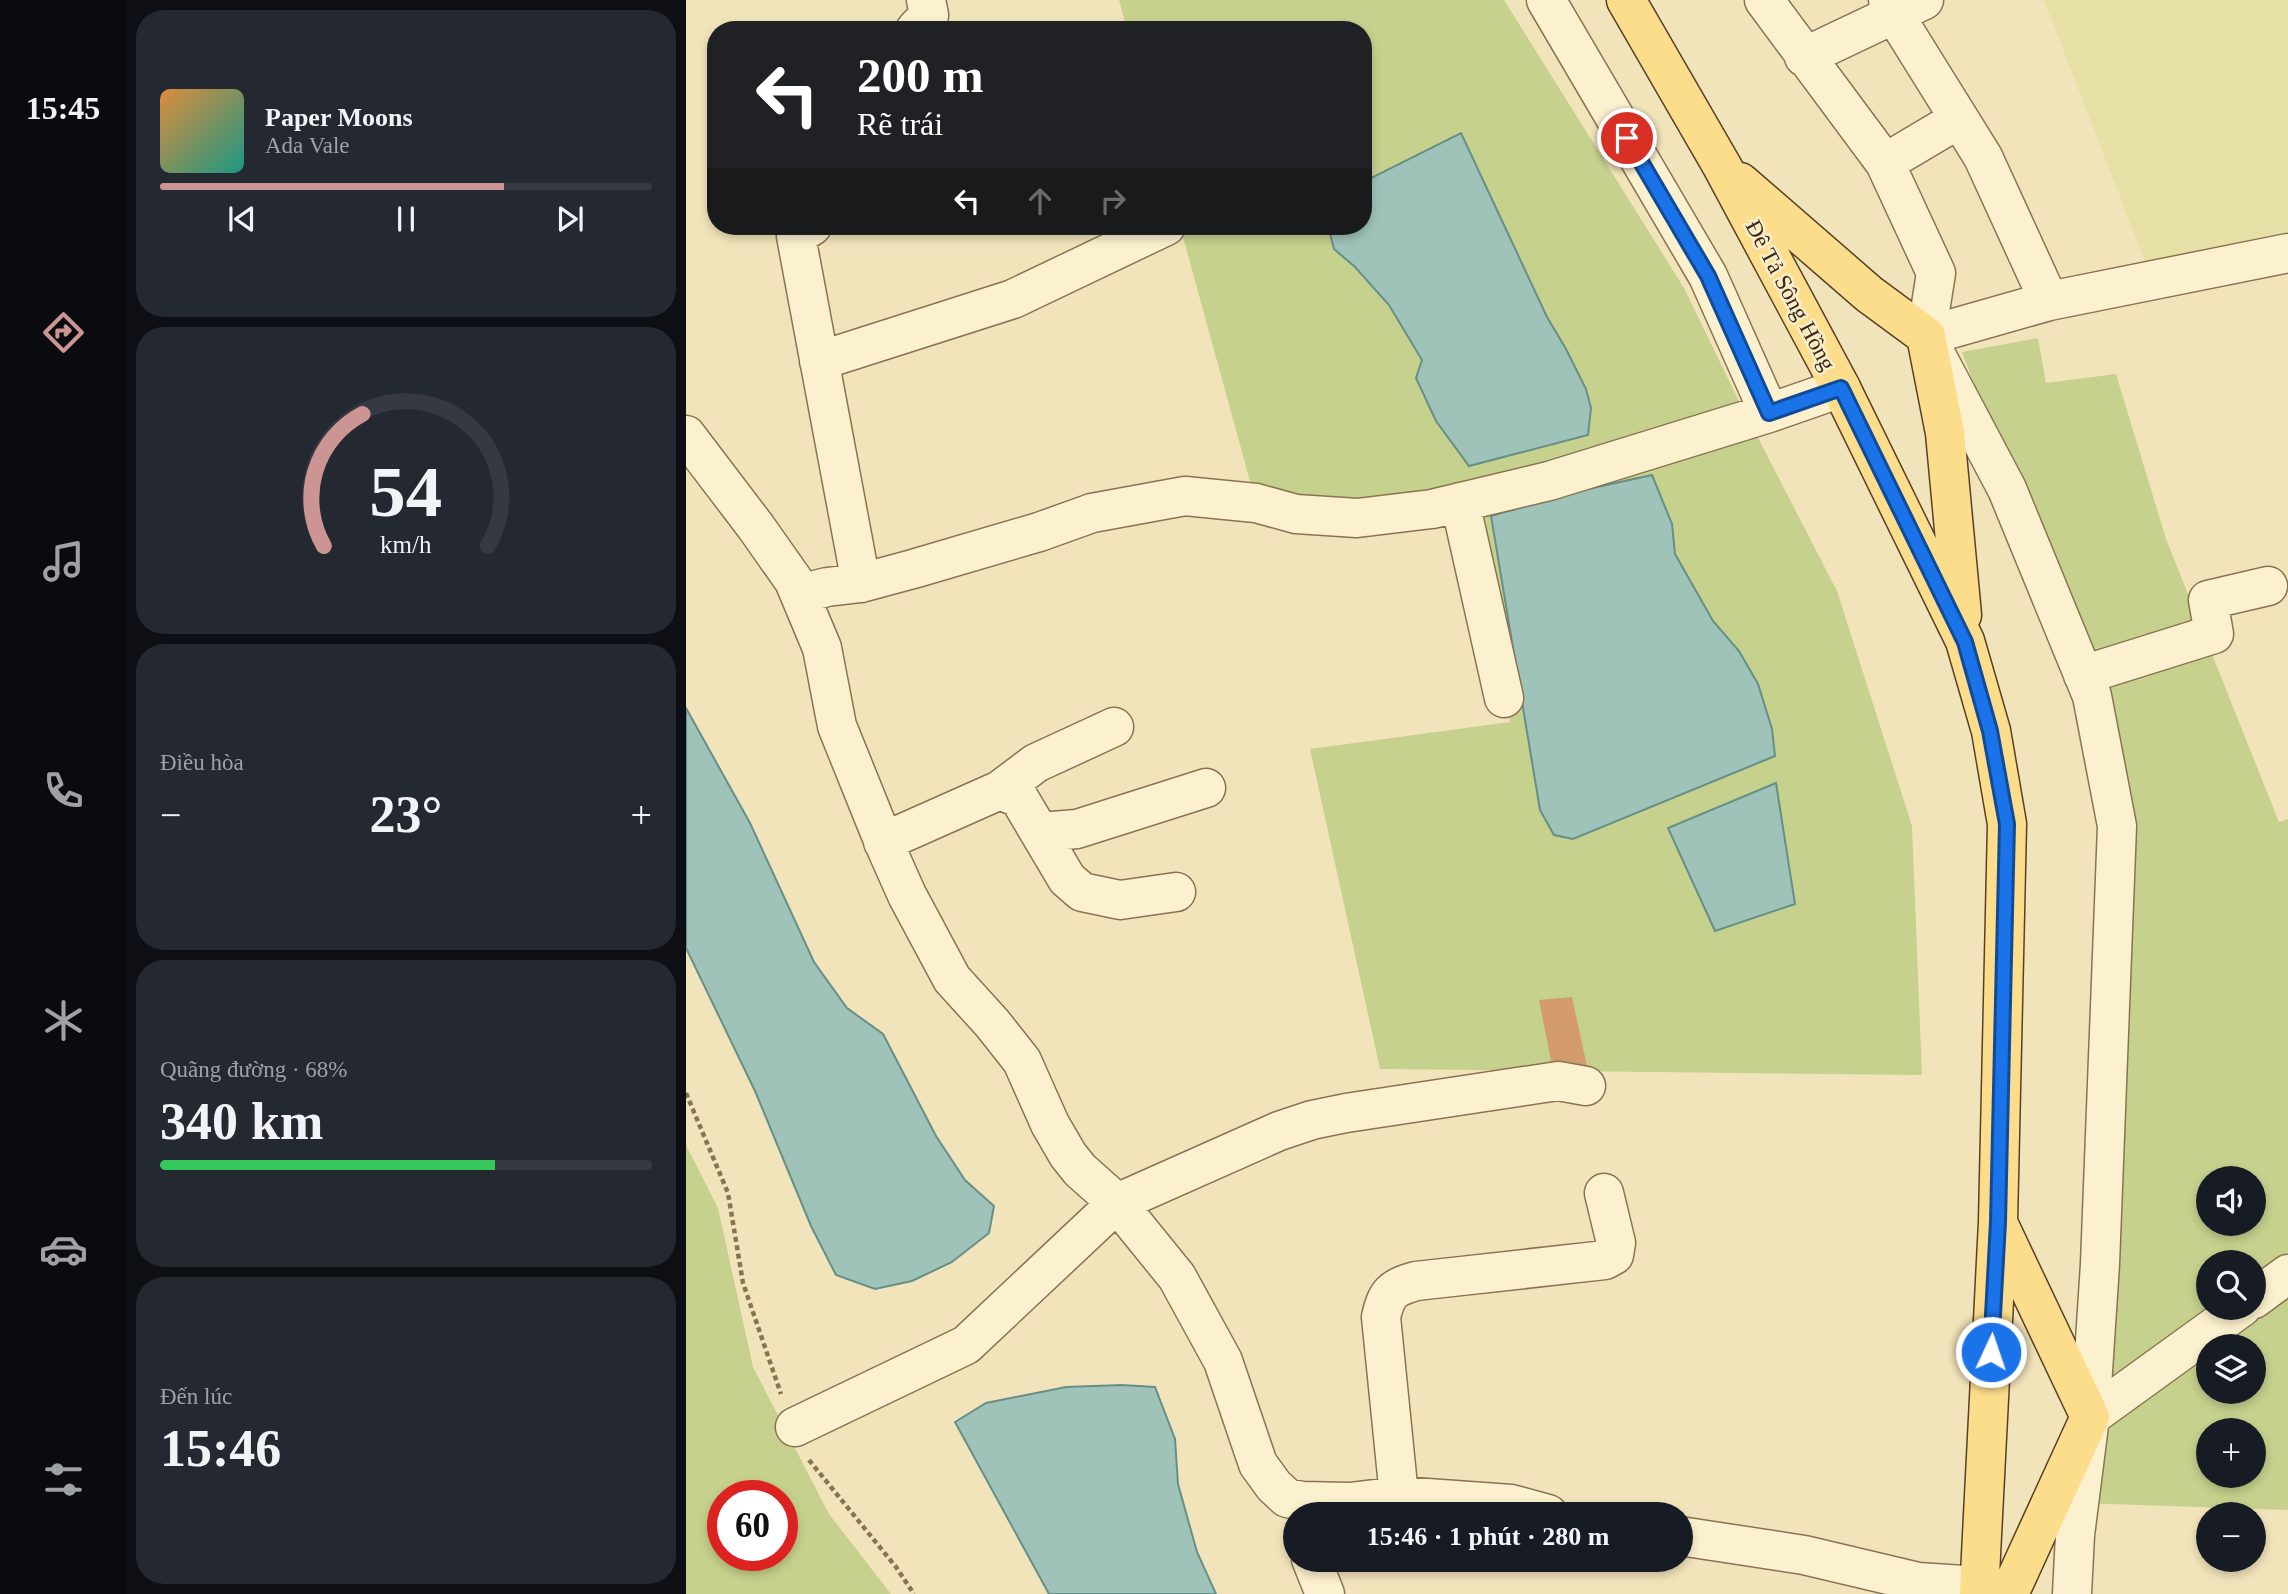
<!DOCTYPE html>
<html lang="vi">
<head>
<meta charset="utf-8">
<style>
	:root { --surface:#171b24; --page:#242831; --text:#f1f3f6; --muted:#9ea1a6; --line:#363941; --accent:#cc9594 }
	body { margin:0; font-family:"Times New Roman",serif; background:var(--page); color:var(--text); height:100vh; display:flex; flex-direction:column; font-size:26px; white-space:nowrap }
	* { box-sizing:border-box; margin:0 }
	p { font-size:23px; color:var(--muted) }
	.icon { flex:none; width:38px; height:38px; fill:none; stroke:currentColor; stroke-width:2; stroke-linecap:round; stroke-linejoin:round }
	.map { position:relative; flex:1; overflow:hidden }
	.details { display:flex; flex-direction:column; gap:10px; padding:10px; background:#0d0f14; width:560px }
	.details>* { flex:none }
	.hud { position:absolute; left:21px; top:21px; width:665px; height:214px; border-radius:28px; box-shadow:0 4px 10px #0003; background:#202124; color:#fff; overflow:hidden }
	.tools { position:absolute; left:1510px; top:1166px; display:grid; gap:14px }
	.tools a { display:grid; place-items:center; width:70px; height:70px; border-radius:50%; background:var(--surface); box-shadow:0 4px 10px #0003; font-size:35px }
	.speed { position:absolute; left:21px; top:1480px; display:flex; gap:14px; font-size:35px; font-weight:700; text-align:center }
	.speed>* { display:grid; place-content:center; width:91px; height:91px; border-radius:50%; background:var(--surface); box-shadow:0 4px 10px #0003; line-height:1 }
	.speed .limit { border:10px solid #d22; background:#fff; color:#111 }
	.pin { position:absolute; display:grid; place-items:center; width:60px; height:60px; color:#fff; margin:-30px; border:4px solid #fff; border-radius:50%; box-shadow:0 2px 7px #0007 }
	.me { position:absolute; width:77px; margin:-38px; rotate:3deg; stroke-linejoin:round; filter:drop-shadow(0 0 5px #0008) }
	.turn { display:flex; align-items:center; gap:24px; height:147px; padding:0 35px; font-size:32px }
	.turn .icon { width:91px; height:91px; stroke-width:2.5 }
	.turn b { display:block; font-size:49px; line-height:60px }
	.lanes { display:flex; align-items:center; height:66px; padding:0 35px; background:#0003; justify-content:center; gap:35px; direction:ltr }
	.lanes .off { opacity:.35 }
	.big { font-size:52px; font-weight:800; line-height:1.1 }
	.details .card { flex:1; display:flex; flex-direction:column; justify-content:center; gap:10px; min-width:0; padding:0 24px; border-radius:28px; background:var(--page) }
	.details .dial { align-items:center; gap:0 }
	.dial svg { height:182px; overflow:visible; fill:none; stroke:var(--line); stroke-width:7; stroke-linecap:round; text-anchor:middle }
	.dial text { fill:var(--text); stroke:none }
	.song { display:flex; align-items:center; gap:21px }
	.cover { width:84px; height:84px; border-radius:10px; background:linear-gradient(135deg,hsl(30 70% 55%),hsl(170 70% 35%)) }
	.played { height:7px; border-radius:4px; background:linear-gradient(90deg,var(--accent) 70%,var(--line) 70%) }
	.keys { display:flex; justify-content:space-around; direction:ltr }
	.heat { display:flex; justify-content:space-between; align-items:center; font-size:38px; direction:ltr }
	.charge { height:10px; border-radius:5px; background:linear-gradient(90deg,#34c759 68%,var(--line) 0) }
	.trip { position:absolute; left:597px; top:1502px; width:410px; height:70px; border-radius:35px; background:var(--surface); box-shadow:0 4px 10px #0003; font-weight:800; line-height:70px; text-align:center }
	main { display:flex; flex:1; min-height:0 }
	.menu { display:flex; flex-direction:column; width:126px; justify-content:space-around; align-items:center; background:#090b0e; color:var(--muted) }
	.menu .icon { width:49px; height:49px }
	.menu .on { color:var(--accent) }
	.menu b { font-size:32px; color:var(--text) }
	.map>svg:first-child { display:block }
	.farmland { fill:#e8e1a7 }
	.green { fill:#c6d18d; fill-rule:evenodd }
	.water { fill:#9fc2b9; stroke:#669087; stroke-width:2 }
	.building { fill:#d49c6c }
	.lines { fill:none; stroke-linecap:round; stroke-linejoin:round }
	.minor-casing { stroke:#8a7353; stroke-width:41 }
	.major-casing { stroke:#574028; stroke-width:41 }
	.path { stroke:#8a7353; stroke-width:4.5; stroke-dasharray:5 3.5; stroke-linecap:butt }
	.minor { stroke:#fcf1ce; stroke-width:38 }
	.major { stroke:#fbdd8c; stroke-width:38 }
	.route-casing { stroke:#114b97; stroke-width:18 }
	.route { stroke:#1a73e8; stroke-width:12 }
	.labels { text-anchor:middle; stroke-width:5; stroke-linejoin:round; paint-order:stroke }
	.street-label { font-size:23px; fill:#382919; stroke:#f9edca }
</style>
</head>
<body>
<main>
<nav class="menu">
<b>15:45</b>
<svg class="icon on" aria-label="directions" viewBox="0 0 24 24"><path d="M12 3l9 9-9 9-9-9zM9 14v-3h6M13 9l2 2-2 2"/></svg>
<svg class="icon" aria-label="music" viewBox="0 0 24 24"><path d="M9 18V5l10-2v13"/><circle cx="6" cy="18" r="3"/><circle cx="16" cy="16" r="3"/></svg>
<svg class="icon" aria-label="phone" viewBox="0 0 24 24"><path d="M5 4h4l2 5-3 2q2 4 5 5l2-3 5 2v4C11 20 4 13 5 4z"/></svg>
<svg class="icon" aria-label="climate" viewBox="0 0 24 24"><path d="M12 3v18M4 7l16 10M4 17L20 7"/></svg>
<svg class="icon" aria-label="car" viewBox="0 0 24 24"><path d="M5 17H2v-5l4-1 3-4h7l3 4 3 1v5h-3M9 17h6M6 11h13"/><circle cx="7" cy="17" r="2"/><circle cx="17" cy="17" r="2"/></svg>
<svg class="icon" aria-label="filters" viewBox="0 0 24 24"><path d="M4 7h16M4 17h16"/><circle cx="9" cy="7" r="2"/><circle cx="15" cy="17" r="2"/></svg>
</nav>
<section class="details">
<div class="card">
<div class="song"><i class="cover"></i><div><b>Paper Moons</b><p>Ada Vale</p></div></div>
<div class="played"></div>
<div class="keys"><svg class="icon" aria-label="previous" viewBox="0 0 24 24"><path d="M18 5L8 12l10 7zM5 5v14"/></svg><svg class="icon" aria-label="pause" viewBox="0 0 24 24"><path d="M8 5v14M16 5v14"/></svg><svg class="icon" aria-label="next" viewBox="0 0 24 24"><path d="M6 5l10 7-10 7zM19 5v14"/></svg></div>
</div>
<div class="card dial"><svg viewBox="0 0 100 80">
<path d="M14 69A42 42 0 1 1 86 69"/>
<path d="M14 69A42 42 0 0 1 31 11" stroke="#cc9594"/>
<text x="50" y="56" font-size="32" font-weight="700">54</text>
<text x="50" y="72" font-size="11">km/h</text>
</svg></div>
<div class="card"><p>Điều hòa</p>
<div class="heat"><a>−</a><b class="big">23°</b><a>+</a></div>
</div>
<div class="card"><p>Quãng đường · 68%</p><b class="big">340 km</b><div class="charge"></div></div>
<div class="card"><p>Đến lúc</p><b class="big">15:46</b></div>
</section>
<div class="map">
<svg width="1602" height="1594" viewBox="0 0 1602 1594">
	<rect width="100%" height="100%" fill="#f2e4ba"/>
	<path class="farmland" d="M1358 0H1602V252L1466 280Z"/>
	<path class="green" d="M433 0H818L998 288 1051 397 1151 591 1226 826 1236 1075 694 1069 624 749 824 722 775 502 570 503 494 226H677V30H441Z
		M1352 338 1360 383 1430 374 1480 539 1593 822 1602 819V1510L1393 1503 1431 826 1397 675 1276 352ZM1522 1178H1568V1223H1522ZM1522 1262H1568V1307H1522ZM1522 1346H1568V1391H1522ZM1522 1430H1568V1475H1522Z
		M0 1145 32 1208 67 1367 143 1514 205 1594H0ZM37 1496H96V1556H37Z"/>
	<path class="water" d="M775 133 861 317 880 349 900 389 905 408 902 435 783 466 750 421 730 378 736 360 703 305 669 267 648 249 642 226H677V182Z
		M966 475 986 524 989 554 1027 621 1053 651 1072 684 1086 729 1089 756 887 839 868 835 854 810 805 516 884 493Z
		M0 708 64 823 128 962 161 1008 197 1034 250 1136 279 1180 308 1206 303 1233 266 1262 226 1281 189 1289 150 1275 125 1226 69 1091 0 948Z
		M1090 783 1109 904 1029 931 982 828Z
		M436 1385 469 1387 489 1439 492 1484 511 1552 530 1594H363L269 1422 300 1403 380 1387Z"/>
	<path class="building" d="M886 997 902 1071H867L853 1000Z"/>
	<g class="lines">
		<g class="minor-casing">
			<path id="minor" d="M860 0 1022 276 1083 413
				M1078 0 1199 163 1250 273 1240 336 1321 489 1406 696 1431 826 1414 1264 1404 1417 1389 1535 1386 1594
				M1202 0 1208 14 1297 157 1363 301
				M229 30 243 15 240 0
				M1118 57 1238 0
				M1199 163 1273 119
				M126 226 110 236 175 583
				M1240 336 1363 301 1602 253
				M133 361 327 299 480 226
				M0 435 70 527 108 581 136 648 151 726 201 850 221 895 266 979 306 1023 336 1061 364 1124 382 1155 394 1170 431 1203 491 1277 537 1361 572 1464 588 1486 601 1498 616 1501 664 1502 713 1496 825 1504 862 1514
				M774 502 818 698
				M114 594 141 587 175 583 227 569 353 532 406 513 499 496 570 503 610 514 671 518 746 509 863 481 1083 413 1155 388
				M1397 675 1528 634 1522 600 1582 586
				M314 790 350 763 428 727
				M353 832 391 829 520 788
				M197 842 314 790 333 798 381 879 396 892 434 900 490 892
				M1568 1299 1602 1274
				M1404 1417 1556 1307
				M109 1427 280 1345 431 1203 593 1131 626 1120 660 1113 872 1081 900 1086
				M713 1496 695 1317C701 1292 706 1288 730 1281L919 1260 928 1255 930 1243 918 1193
				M994 1536 1118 1555 1232 1582 1293 1586
				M625 1559 639 1594"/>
		</g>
		<g class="major-casing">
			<path id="major" d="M940 0 1036 166 1155 388 1279 641 1305 731 1321 824 1312 1222 1293 1594
				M1054 182 1183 294 1240 336 1259 433 1276 615
				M1314 1227 1404 1417 1323 1594"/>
		</g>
		<path class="path" d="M0 1093 42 1193 57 1283 95 1394
			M123 1460 210 1567 228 1594"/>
		<use href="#minor" class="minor"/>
		<use href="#major" class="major"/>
	</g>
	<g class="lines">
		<g class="route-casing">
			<path id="route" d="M941 138 1022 276 1083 413 1155 388 1279 642 1304 731 1321 824 1312 1222 1305 1352"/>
		</g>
		<use href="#route" class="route"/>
	</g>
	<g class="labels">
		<g class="street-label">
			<text transform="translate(1105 295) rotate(62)" y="8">Đê Tả Sông Hồng</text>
		</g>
	</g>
</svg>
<div class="tools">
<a><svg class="icon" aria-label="sound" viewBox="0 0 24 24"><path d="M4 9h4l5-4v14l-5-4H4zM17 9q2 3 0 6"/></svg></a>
<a><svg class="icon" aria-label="search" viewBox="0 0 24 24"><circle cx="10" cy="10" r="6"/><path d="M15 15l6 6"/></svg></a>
<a><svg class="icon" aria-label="layers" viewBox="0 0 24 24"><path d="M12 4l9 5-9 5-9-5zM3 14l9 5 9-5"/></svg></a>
<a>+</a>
<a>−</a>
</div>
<div class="speed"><div class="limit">60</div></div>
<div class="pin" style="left:941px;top:138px;background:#d93025"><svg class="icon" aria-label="arrive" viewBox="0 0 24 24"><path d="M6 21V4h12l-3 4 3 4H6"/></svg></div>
<svg class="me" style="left:1305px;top:1352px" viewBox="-20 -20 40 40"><circle r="17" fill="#1a73e8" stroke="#fff" stroke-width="3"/><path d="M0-11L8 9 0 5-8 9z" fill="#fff"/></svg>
<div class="trip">15:46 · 1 phút · 280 m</div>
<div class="hud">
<div class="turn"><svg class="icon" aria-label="left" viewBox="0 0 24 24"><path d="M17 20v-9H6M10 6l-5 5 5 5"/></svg><div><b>200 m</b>Rẽ trái</div></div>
<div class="lanes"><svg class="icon" aria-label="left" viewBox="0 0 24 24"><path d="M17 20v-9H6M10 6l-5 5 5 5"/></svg><svg class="icon off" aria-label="ahead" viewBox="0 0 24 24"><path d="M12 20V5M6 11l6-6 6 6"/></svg><svg class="icon off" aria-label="right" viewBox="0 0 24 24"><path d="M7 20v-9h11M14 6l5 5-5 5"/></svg></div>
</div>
</div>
</main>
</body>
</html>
